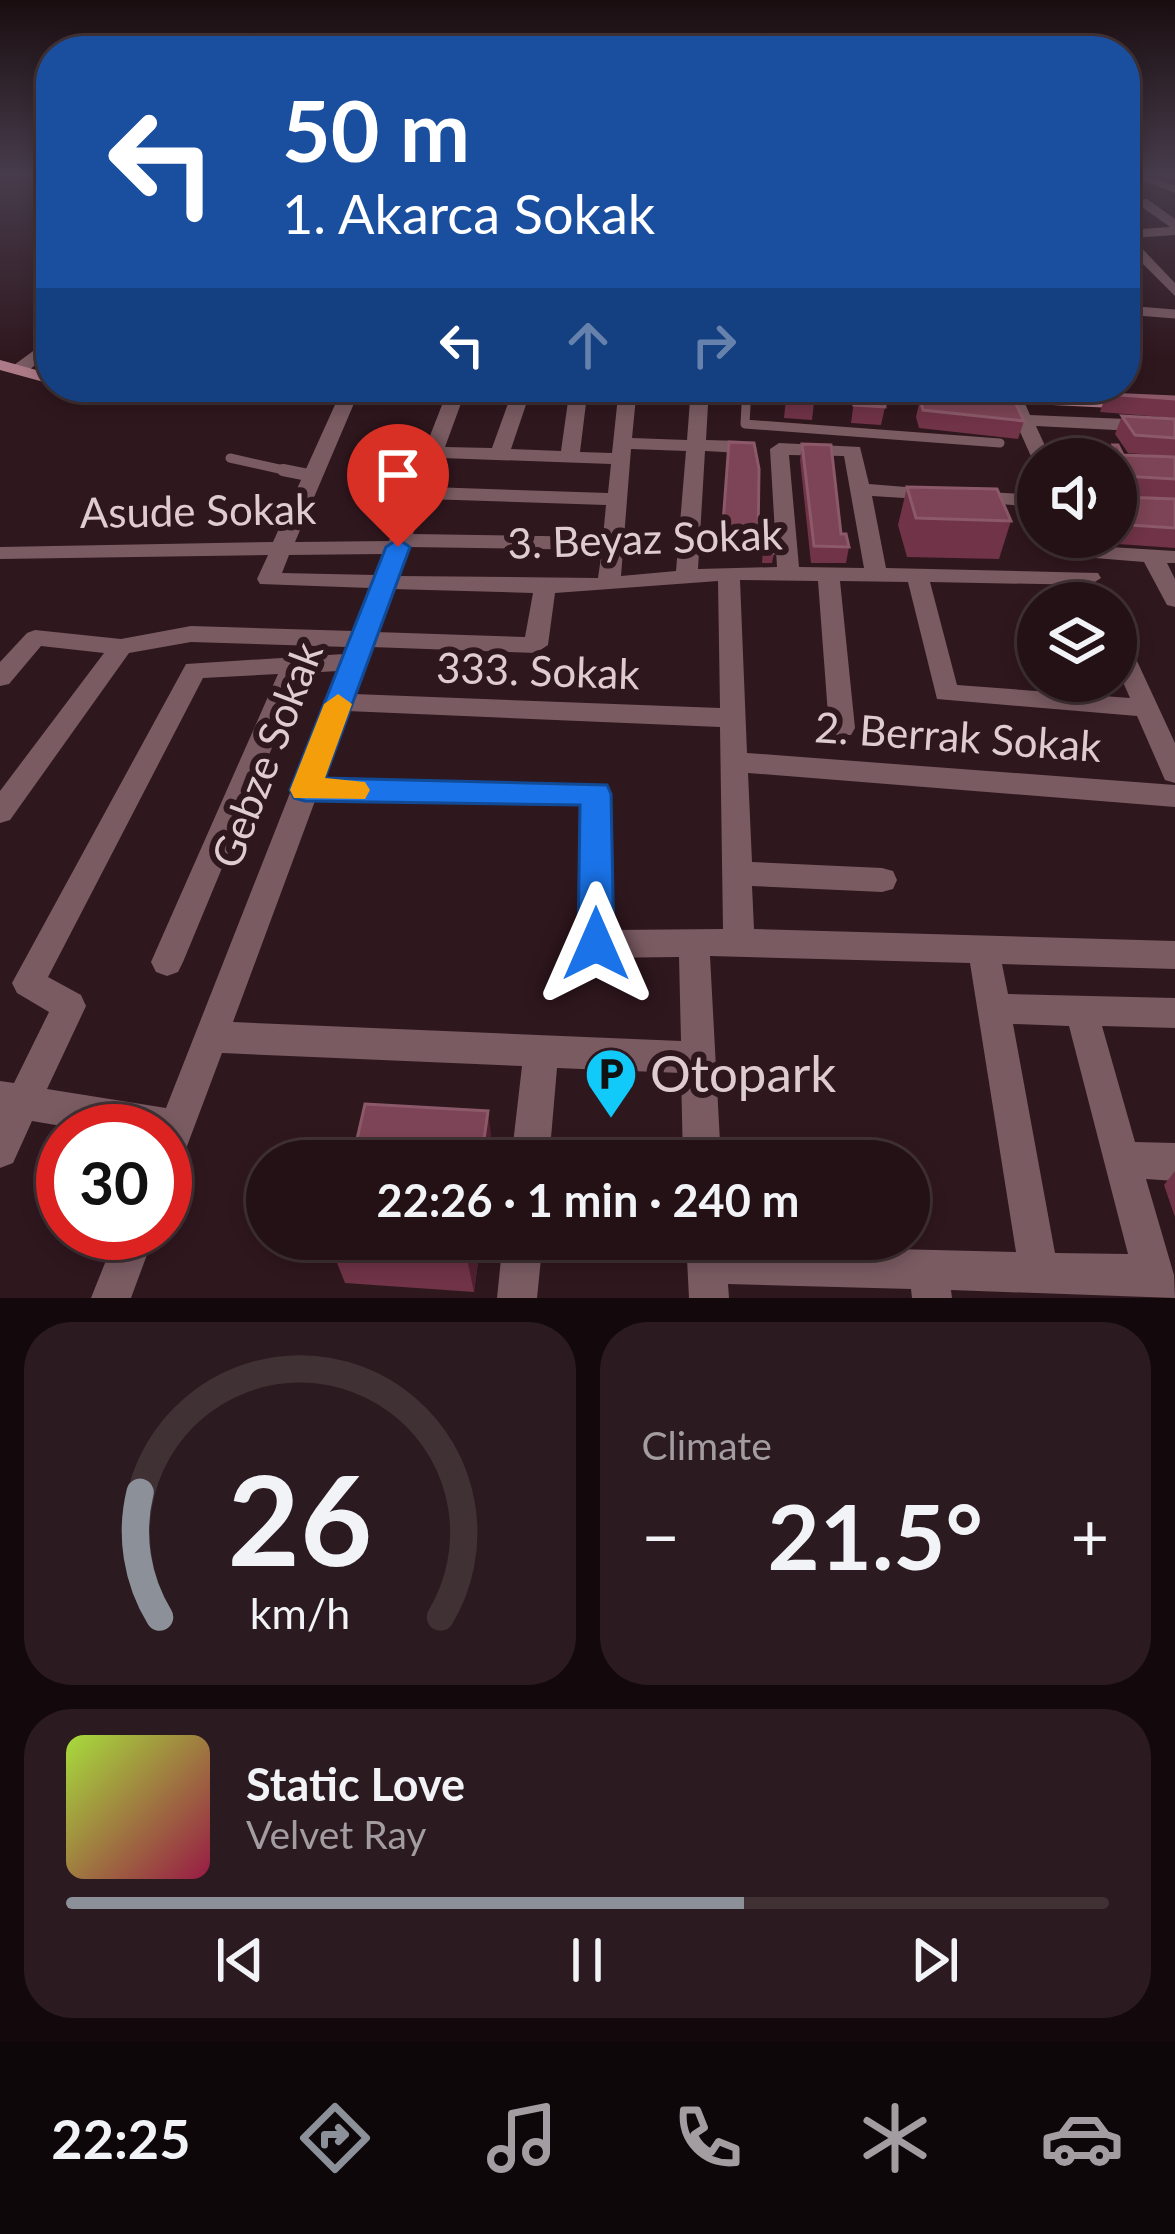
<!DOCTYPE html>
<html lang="en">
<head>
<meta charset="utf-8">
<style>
	:root { --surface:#231116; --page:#2b1a1f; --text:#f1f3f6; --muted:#a39da1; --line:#403135; --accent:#8c9099 }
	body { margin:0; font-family:Lato,sans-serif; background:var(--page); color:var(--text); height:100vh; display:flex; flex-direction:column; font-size:45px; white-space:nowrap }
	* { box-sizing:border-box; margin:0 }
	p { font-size:39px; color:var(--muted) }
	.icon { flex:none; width:66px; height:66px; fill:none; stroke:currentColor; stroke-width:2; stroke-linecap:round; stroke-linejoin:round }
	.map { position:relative; height:1298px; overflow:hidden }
	.details { display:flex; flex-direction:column; gap:24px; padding:24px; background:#13090c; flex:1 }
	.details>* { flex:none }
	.banner { position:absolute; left:36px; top:36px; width:1104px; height:366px; border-radius:48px; box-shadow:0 6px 18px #0003,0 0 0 3px var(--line); background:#1a4fa0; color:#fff; overflow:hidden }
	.fabs { position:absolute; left:1017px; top:438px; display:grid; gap:24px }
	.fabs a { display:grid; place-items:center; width:120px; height:120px; border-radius:50%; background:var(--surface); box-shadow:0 6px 18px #0003,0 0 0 3px var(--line); font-size:60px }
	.speed { position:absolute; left:36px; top:1104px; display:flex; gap:24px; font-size:60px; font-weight:700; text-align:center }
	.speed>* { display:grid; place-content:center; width:156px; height:156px; border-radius:50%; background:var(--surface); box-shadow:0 6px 18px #0003,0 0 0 3px var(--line); line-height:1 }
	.speed .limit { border:18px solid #d22; background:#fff; color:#111 }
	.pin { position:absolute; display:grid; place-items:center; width:102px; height:102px; color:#fff; margin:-123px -51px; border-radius:50% 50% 50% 0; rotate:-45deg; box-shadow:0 0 12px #0007 }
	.pin .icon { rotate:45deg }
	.me { position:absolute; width:132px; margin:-66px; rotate:0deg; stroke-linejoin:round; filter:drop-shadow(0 0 9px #0008) }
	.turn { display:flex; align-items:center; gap:42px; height:252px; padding:0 48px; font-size:54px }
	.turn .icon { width:156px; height:156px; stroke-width:2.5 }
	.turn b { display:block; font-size:84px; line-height:102px }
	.lanes { display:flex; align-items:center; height:114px; padding:0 48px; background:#0003; justify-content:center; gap:60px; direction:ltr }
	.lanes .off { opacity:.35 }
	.big { font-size:90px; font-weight:700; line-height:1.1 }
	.details .tile { flex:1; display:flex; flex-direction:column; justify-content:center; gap:18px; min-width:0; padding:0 42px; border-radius:48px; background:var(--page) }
	.details .dial { align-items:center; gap:0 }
	.dial svg { height:312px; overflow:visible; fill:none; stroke:var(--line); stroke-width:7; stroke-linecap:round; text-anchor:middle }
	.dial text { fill:var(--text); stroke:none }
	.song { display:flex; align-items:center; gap:36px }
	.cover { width:144px; height:144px; border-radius:18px; background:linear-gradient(135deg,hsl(80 70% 55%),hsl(340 70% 35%)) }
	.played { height:12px; border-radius:6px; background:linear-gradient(90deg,var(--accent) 65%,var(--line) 65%) }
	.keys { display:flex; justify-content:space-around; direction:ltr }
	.heat { display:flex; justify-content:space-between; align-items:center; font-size:66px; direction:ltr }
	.details .tiles { flex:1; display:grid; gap:24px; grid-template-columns:1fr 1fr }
	.tile:last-child { grid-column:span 2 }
	.trip { position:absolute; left:246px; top:1140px; width:684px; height:120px; border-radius:60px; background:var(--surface); box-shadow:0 6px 18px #0003,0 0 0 3px var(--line); font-weight:700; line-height:120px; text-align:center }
	.tabs { display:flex; height:192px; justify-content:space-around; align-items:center; background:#0e0709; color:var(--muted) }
	.tabs .icon { width:84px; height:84px }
	.tabs .on { color:var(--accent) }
	.tabs b { font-size:54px; color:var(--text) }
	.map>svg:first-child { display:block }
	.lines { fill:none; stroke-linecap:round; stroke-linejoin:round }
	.lane-far1 { stroke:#7a5b62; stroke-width:9 }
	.lane { stroke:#7a5b62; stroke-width:12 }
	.street { fill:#7a5b62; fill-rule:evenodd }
	.secondary { fill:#ad7b88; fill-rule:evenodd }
	.wall { fill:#703347 }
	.shaded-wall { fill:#512131 }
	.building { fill:#7c4456; stroke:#8b5969; stroke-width:3 }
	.route { fill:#1a73e8; stroke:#114b97; stroke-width:3 }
	.slow { fill:#f59e0b }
	.labels { text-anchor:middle; stroke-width:12; stroke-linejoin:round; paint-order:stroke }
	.street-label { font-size:42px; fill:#deccd0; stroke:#2f171e }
	.near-poi-label { font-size:51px; fill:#deccd0; stroke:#2f171e; text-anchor:start }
</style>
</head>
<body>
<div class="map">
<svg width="1175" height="1298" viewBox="0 0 1175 1298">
	<rect width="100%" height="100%" fill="#2f171e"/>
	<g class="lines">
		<path class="lane-far1" d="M1125 310 1175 314
			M747 387 745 424 1000 443
			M230 458 297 473"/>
		<path class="lane" d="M283 470 313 476"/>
		<path class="street" d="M1141 175 1175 185V193L1142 180Z
			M1139 199H1147L1175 219V235L1132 238 1175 283V296L1125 246V230L1170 227 1139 205Z
			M51 338V351L26 373H14V365Z
			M343 387H361L295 542 389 541 449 387H467L445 447 492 448 514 387H532L511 449 561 451 570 387H588L580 452 612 453 619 387H637L632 438 687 440 691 387H709L706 440 741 441 750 447 741 453 705 451 698 569 777 567 770 449 779 443 860 447 869 484 943 490V498L936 500 872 496 886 568 1098 573 1101 578 1090 585 930 582 957 685 1130 698 1116 666V630L1124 633 1175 743V783L1165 780 1137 716 937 699 908 582 840 581 855 728 851 735H833L829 728 818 581 740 580 747 753 1175 785V807L748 773 752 862 882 868 893 871 897 880 893 889 882 892 752 886 754 929 1175 941V969L1002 964 1008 994 1175 998V1028L1102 1026 1135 1142 1175 1143V1181L1146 1179 1174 1275 1175 1298 951 1290 952 1298H912L911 1289 728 1284 729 1298H689L686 1239H726V1245L1016 1252 970 963 710 956 721 1161H683L681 1073 557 1068 549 1161H511L522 1066 222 1053 178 1170 165 1175V1131H91L32 1121 13 1163 0 1168V1081L14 1083 49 1012 17 993 12 983 186 664 344 654 347 647 191 642 129 653 10 820 0 823V791L104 653 41 646 9 684 0 686V662L27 633 35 630 121 639 191 626 353 631 370 588 260 584 257 579 268 555 0 559V547L273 542ZM631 449 686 451 676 571 621 576ZM789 455 844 456 864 568 799 567ZM441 458 611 464 608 493 430 487ZM425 499 606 505 603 537 413 534ZM408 547 602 550 598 578 397 576ZM384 554 375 575 282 573 289 555ZM718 581 720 708 354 694 371 647 536 653 548 645 555 593ZM392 589 533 593 525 637 376 632ZM338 671 166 1108 47 1089 86 1006 81 995 48 977 203 678 278 674 151 962 156 972 167 976 178 972 183 962 303 673ZM347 711 720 727 723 929 611 930 609 794 605 787 322 780ZM315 801 581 804 580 944 585 954 596 958 679 957 681 1041 233 1022ZM1013 1024 1069 1026 1128 1254 1055 1253Z
			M1000 387H1018L1030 415 1175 421V433L1036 426 1051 459H1038V464L1034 463Z
			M971 491 1038 495V507L964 501V493Z
			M1078 545 1175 551V563H1167L1175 579V607L1167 605 1144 562 1070 556 1067 551 1070 546Z
			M117 1233H155L131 1298H91Z
			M503 1239H543L537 1298H497Z"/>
		<path class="secondary" d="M0 360 51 374V384L0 370Z
			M776 387H893L1175 401V411L785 392Z"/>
	</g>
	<path class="wall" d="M787 389 814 402 812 420 784 418Z
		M855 393 885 407 881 425 851 423Z
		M1106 394 1175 397V418L1100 412Z
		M920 399 1024 421 1018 439 919 428 916 417Z
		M1122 416 1175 419V457L1128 453 1115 434Z
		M729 442 758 540 756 556 720 552Z
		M802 444 841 534 849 547 846 563H811L800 460Z
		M1113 445 1123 455 1175 457V499L1122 496 1175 499V548L1075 541 1074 537H1116V459H1066L1069 451 1110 452Z
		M907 487 1011 521 999 559 907 557 898 525Z
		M764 538 774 553 772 563H762Z
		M1175 1171V1217L1164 1185Z
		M481 1239 474 1292 345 1283 332 1250Z"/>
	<path class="shaded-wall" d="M488 1111 493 1149 491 1161H481Z
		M470 1239H481L474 1292 467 1259Z"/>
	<path class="building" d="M787 389 814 391V402L786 400Z
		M855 393 885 396V407L854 405Z
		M1106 394 1175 397V399Z
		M920 399 1015 402 1024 421 923 410Z
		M1122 416 1175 419V438L1135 435Z
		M729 442 754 443 759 469 758 540 722 537Z
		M802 444 831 445 841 534H846L849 547 814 546Z
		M1113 445H1118L1123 455 1175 457V479L1123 476 1119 493 1123 497 1175 499V528L1116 524V459H1073L1069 451 1117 453Z
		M907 487 997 489 1011 521 916 518Z
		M764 538 773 539 774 553H763Z
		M365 1104 488 1111 481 1161H352Z
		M334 1239H470L467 1259 332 1250Z"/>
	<linearGradient id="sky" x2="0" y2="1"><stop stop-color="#1a0d10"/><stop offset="0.49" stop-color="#473c4c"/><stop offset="1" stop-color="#473c4c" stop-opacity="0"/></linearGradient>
	<rect width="1175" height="357" fill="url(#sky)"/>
	<path class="route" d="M398 539 410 547 325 778 607 785 611 794 614 944 608 955 596 959 583 955 578 944 580 805 305 801 294 798 290 790 386 547Z"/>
	<path class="slow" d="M338 694 352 704 325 778 365 782 370 790 365 799 294 798 290 790 324 704Z"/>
	<defs>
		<g id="parking-pin" transform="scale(2.7)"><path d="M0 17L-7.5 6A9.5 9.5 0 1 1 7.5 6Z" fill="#11cafa" stroke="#2f171e"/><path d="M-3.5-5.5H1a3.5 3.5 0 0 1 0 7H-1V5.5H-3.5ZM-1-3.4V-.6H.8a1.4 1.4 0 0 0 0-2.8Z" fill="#111"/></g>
	</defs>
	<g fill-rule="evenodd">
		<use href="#parking-pin" x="611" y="1074"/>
	</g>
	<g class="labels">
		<g class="street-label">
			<text transform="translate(198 511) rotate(-1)" y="15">Asude Sokak</text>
			<text transform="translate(645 539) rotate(-2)" y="15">3. Beyaz Sokak</text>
			<text transform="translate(538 671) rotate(2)" y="15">333. Sokak</text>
			<text transform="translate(958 737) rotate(4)" y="15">2. Berrak Sokak</text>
			<text transform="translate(267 755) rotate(-69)" y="15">Gebze Sokak</text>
		</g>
		<g class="near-poi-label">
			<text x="650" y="1092">Otopark</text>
		</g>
	</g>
</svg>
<div class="fabs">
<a><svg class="icon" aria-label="sound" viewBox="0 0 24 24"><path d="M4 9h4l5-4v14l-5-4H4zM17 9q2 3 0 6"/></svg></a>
<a><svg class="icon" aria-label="layers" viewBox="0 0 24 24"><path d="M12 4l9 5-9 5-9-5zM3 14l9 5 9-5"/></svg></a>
</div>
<div class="speed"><div class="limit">30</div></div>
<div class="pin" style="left:398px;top:547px;background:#d93025"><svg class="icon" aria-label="arrive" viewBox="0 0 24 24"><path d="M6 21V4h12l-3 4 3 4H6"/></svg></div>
<svg class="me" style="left:596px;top:944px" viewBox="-20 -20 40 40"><path d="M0-17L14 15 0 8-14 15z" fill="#1a73e8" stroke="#fff" stroke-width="4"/></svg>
<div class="trip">22:26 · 1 min · 240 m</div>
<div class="banner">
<div class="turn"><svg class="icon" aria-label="left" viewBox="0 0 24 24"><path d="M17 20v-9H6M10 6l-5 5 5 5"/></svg><div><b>50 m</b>1. Akarca Sokak</div></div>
<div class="lanes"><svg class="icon" aria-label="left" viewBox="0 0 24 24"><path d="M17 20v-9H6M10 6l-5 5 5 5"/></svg><svg class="icon off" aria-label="ahead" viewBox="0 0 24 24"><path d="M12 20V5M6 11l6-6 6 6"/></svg><svg class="icon off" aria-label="right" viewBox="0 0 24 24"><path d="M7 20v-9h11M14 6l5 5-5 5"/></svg></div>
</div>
</div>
<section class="details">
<div class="tiles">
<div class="tile dial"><svg viewBox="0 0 100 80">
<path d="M14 69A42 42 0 1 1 86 69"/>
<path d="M14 69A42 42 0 0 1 9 37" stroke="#8c9099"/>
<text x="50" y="56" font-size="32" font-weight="700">26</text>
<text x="50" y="72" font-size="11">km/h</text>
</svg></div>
<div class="tile"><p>Climate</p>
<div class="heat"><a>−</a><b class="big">21.5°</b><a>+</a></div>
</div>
<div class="tile">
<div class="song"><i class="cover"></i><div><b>Static Love</b><p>Velvet Ray</p></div></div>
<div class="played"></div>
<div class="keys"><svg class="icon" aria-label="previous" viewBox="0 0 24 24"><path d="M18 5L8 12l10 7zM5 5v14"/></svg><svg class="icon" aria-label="pause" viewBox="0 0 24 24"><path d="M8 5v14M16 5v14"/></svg><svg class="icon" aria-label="next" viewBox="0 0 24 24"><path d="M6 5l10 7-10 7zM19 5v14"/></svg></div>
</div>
</div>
</section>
<nav class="tabs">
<b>22:25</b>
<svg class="icon on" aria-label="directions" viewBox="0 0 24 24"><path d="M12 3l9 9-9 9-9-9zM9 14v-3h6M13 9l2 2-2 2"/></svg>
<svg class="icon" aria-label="music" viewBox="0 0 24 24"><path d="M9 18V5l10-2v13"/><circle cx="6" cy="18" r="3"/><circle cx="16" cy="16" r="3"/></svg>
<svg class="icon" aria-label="phone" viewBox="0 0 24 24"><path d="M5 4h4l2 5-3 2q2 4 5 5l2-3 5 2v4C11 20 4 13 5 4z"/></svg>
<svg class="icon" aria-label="climate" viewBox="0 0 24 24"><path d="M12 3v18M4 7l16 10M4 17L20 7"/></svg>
<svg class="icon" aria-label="car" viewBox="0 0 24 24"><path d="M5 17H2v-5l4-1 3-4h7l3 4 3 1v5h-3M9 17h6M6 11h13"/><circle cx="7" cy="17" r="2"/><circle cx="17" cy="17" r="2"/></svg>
</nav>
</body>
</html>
